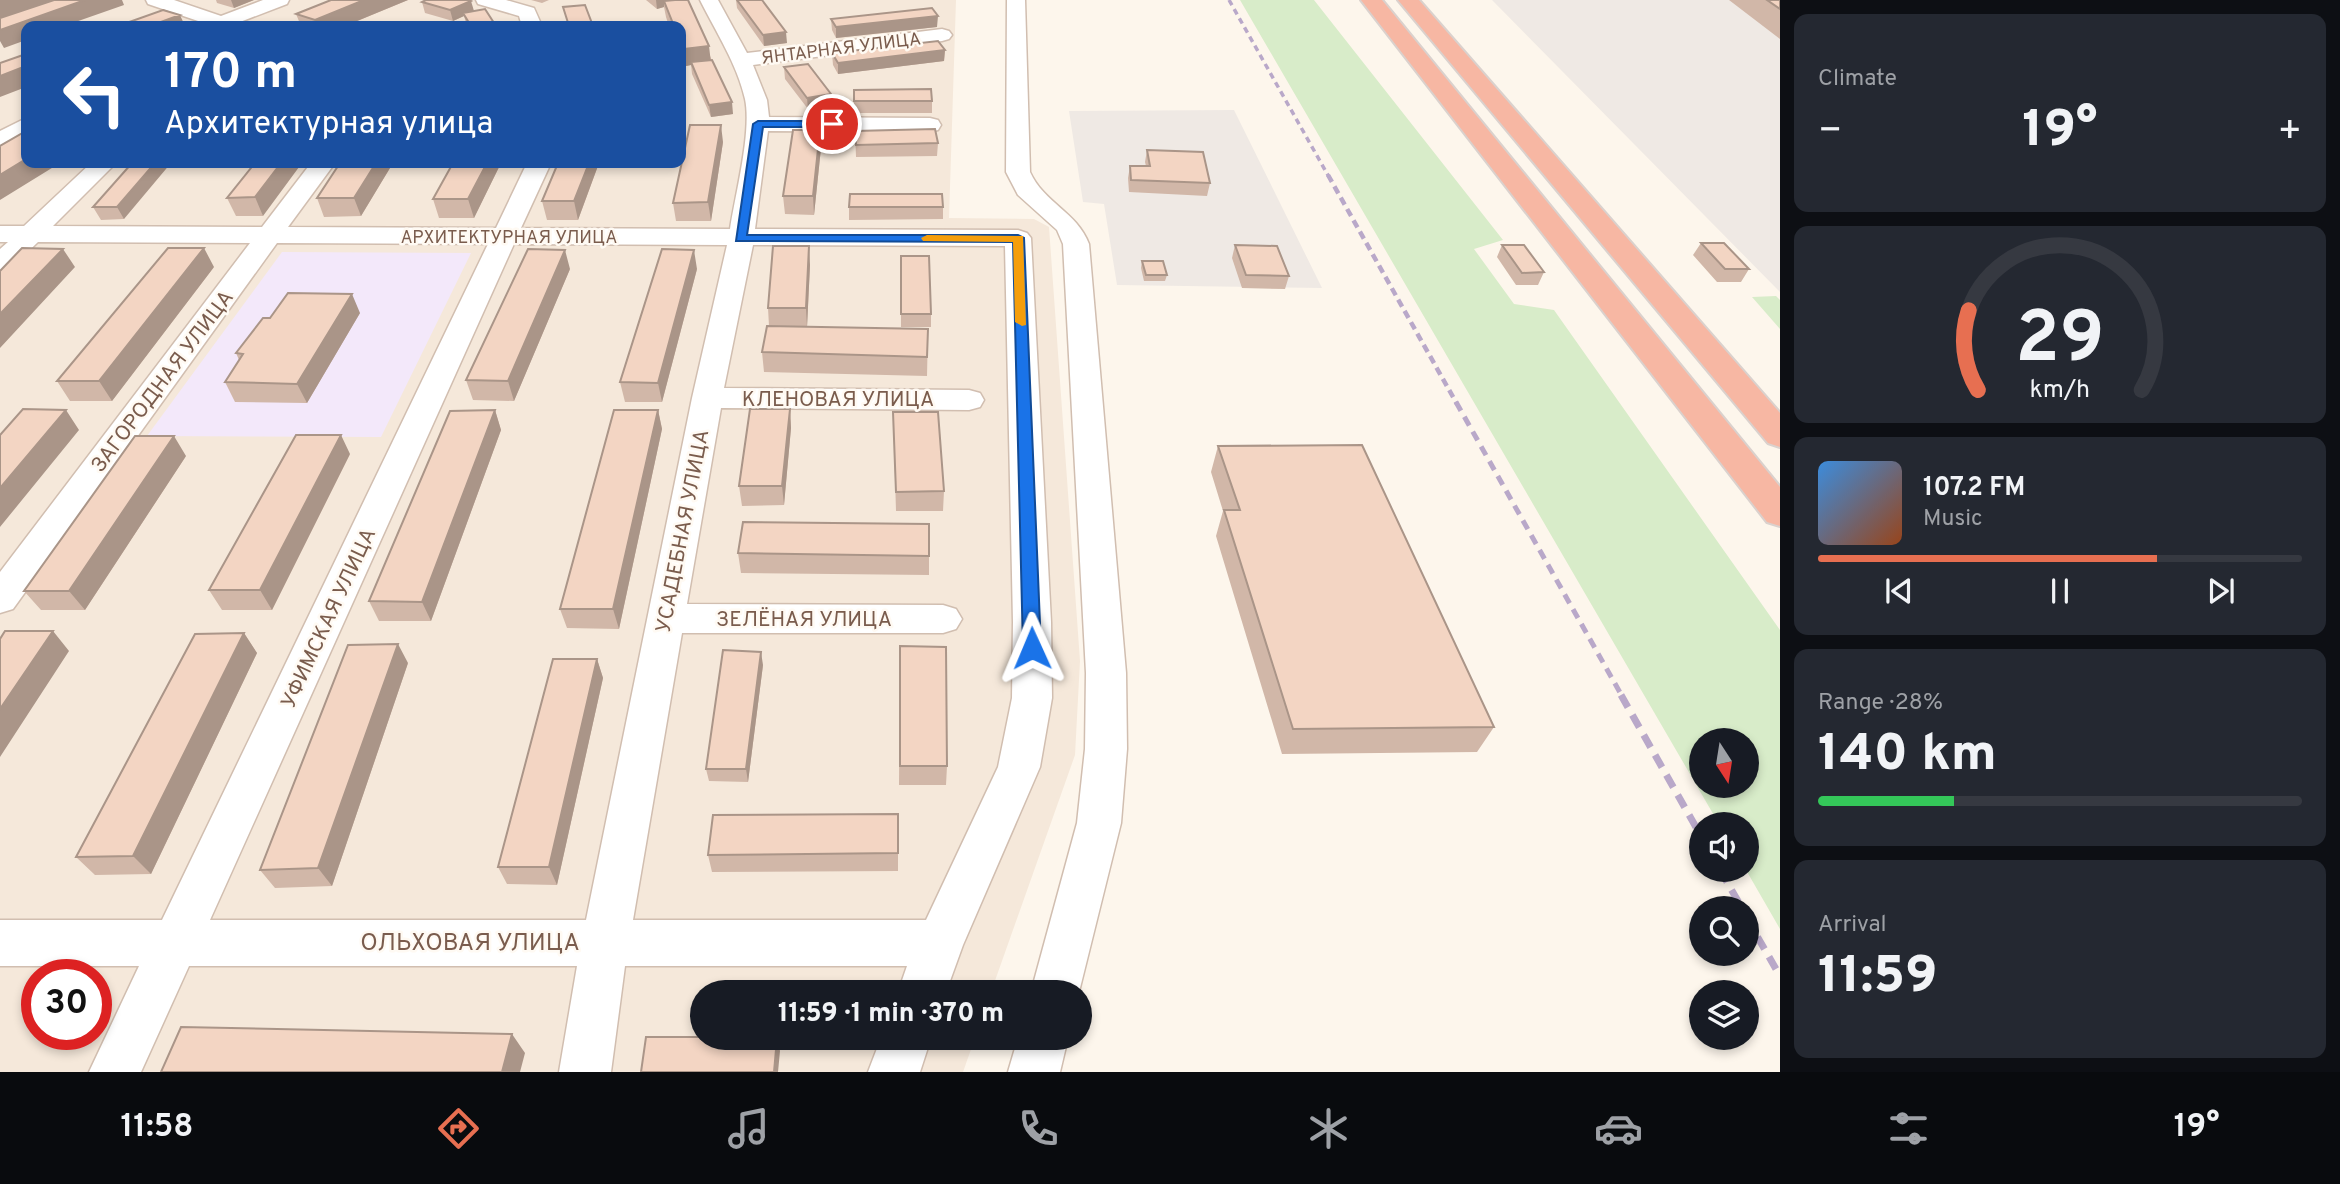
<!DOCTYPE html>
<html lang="en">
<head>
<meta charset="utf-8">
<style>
	:root { --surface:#171b24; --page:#242831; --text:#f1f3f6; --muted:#9ea1a6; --line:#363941; --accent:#e76f51 }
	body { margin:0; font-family:Overpass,sans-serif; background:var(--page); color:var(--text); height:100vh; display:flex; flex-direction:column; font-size:26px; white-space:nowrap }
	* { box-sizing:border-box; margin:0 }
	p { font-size:23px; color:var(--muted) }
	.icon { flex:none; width:38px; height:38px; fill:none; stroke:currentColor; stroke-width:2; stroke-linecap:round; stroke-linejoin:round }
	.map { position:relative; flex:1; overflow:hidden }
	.sheet { display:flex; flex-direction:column; gap:14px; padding:14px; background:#0d0f14; width:560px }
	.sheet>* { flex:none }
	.hud { position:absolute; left:21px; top:21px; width:665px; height:147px; border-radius:14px; box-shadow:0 4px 10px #0003; background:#1a4fa0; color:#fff; overflow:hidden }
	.needle { width:46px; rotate:168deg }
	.fabs { position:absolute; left:1689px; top:728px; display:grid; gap:14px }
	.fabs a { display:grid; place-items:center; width:70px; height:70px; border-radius:50%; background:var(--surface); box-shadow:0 4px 10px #0003; font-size:35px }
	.speed { position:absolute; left:21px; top:959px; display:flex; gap:14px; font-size:35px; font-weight:700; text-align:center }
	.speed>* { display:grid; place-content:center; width:91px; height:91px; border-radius:50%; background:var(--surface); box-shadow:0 4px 10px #0003; line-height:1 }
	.speed .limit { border:10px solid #d22; background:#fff; color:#111 }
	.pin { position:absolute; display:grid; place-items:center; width:60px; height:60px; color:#fff; margin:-30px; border:4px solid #fff; border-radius:50%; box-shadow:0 2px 7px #0007 }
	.me { position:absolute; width:77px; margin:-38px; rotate:359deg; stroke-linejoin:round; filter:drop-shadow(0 0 5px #0008) }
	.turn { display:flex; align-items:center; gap:24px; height:147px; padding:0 28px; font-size:32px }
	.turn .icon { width:91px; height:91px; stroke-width:2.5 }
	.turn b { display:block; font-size:49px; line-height:60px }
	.big { font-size:52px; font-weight:800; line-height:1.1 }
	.sheet .card { flex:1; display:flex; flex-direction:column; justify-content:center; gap:10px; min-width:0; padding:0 24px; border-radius:14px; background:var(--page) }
	.sheet .dial { align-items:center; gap:0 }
	.dial svg { height:182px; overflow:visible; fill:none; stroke:var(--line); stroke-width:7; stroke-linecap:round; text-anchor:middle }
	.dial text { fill:var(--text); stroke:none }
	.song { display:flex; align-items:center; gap:21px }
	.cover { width:84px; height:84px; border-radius:10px; background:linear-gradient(135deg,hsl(210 70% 55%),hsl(20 70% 35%)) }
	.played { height:7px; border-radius:4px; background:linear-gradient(90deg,var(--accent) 70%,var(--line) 70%) }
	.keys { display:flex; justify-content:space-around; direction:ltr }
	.heat { display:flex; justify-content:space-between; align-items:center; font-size:38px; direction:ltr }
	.charge { height:10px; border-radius:5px; background:linear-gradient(90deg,#34c759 28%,var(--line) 0) }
	.trip { position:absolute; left:690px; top:980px; width:402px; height:70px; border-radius:35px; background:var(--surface); box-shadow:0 4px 10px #0003; font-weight:800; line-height:70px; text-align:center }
	.dock { display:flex; height:112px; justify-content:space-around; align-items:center; background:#090b0e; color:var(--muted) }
	.dock .icon { width:49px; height:49px }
	.dock .selected { color:var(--accent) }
	.dock b { font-size:32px; color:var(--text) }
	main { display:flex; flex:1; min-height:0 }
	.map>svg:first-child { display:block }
	.residential { fill:#f5e8da; fill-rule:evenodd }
	.industrial { fill:#efe9e4 }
	.education { fill:#f3e8fa }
	.green { fill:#d8ecc9; fill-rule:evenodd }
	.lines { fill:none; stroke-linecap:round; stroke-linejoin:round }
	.minor-casing { stroke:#d1beb0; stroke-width:3 }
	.highway-casing { stroke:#dad1cd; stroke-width:4 }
	.minor { fill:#fff; fill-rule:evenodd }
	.highway { fill:#f7b7a3; fill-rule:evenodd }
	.rail-far3 { stroke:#b9a8c9; stroke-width:3.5; stroke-dasharray:6 4.5; stroke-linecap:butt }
	.rail-far2 { stroke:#b9a8c9; stroke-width:4.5; stroke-dasharray:8 5; stroke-linecap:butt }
	.rail-far1 { stroke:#b9a8c9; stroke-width:5; stroke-dasharray:10 7; stroke-linecap:butt }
	.rail { stroke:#b9a8c9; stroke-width:7; stroke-dasharray:14 9; stroke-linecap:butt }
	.wall { fill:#d1b7a8 }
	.shaded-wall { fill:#aa9588 }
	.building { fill:#f3d5c3; stroke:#aa9588; stroke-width:2 }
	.route { fill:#1a73e8; stroke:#114b97; stroke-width:2 }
	.slow { fill:#f59e0b }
	.labels { text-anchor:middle; stroke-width:5; stroke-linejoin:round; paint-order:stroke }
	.far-street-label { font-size:18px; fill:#7a5c4d; stroke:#fffaf3 }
	.street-label { font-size:21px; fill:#7a5c4d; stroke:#fffaf3 }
	.near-street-label { font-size:24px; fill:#7a5c4d; stroke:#fffaf3 }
</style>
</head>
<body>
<main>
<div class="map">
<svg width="1780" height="1072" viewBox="0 0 1780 1072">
	<rect width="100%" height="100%" fill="#fdf6ec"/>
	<path class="residential" d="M0 0H956L949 218 1034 219 1049 227 1080 661 1075 755 991 992H702V1038H975L963 1072H0ZM26 26H681V163H26ZM37 975H96V1034H37Z"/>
	<path class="industrial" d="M1492 0H1780V292Z
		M1234 110 1322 288 1117 285 1104 204 1083 202 1069 111Z"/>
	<path class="education" d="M282 252 471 253 381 437 147 436Z"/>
	<path class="green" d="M1240 0H1314L1503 240 1474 249 1514 304 1554 310 1780 630V929L1746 870V824H1719ZM1701 740H1746V786H1701Z
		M1776 296 1780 300V329L1752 297Z"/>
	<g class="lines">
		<g class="minor-casing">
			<path id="minor" d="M146 0H174L221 16 263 0H289L287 4 240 22 243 26H202L204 23 148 4Z
				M476 0H506L534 8 542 26H522L519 16 478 4Z
				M700 0H718L747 53 942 29 949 31 952 35 949 39 942 41 753 65 767 100 769 117 930 118 938 120 941 125 938 130 930 132 768 131 755 229 1018 230 1027 233 1031 238 1051 622 1052 698 1040 767 963 945 946 992H898L907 966H625L611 1072H559L577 966H189L141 1072H89L139 966H0V920H162L488 244 277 243 13 609 0 613V572L250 243 38 242 9 270 0 272V249L8 242H0V226H24L91 163H116L53 226 262 227 311 163H335L288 227 496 228 527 163H551L521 228 730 229C735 195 752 132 745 99 737 64 716 32 700 0ZM514 244 727 245 692 398 586 920H210ZM753 245 1005 246 1013 622 1012 698 998 767 926 920H633L682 633H943L956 629 962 619 956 609 943 605 687 604 721 408 969 410 980 407 984 400 980 393 969 390 724 388Z
				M1007 0H1025L1030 172C1044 203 1077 212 1089 244L1126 673 1127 749 1121 823 1079 992H1031L1077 823 1085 749 1086 673 1063 244 1057 230 1018 195 1006 172Z
				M26 118V134L0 147V131Z
				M881 1038H931L920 1072H868Z
				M1018 1038H1068L1060 1072H1008Z"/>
		</g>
		<g class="highway-casing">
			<path id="highway" d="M1361 0H1382L1780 487V526L1767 522Z
				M1398 0H1419L1780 413V447L1768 443Z"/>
		</g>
		<use href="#minor" class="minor"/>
		<use href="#highway" class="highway"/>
		<path class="rail-far3" d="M1229 0 1329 177"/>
		<path class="rail-far2" d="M1328 175 1457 404"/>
		<path class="rail-far1" d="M1456 402 1622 696"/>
		<path class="rail" d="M1621 695 1701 836
			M1720 870 1742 908
			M1746 917 1780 976"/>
	</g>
	<path class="wall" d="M216 0H254L234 8 217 3Z
		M331 0H408L345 26H301L296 14Z
		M531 0H549L542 3Z
		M646 0H688L733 114 711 117 692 74 691 65 686 66 681 54V26H669L666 17 664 7 657 9Z
		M736 0H762L787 43 764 46 737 8Z
		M1729 0H1780V39Z
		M422 2 474 11 496 26H467L464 16 453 21 425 13Z
		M831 19 937 27 836 38 832 30Z
		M945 50 944 61 838 74 833 65 832 53Z
		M784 67 832 105 808 109 785 79Z
		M854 90 932 101V113H854Z
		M820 130 821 148 814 215 785 214 783 196Z
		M855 131 938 143 937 156 856 157Z
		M723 142 711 221H676L673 203Z
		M1147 150 1210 183 1207 196 1129 192 1128 178 1130 166H1146L1145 162Z
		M132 163 124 219 101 220 93 207Z
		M255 163 263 216H236L227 198Z
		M340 163H393L361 216 324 217 317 198Z
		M453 163H501L474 218H439L433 199Z
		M558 163H599L578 220H547L542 201Z
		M849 207H943V219L849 220Z
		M1701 243 1749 269 1741 282H1717L1693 255Z
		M1235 245 1289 276 1285 289 1242 288 1232 258Z
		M1502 245 1544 272 1538 285H1516L1497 257Z
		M901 256 931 314V327H901Z
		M1142 261 1167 275 1165 281H1144L1141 268Z
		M810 265 807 327 928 329 927 376 764 372 762 352 769 326 768 308Z
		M214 267 112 401H70L57 381Z
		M570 269 514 401 473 400 466 380Z
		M697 269 662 402H625L620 382Z
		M360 313 307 403 235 402 225 382 239 360 236 353 270 318Z
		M790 409 791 428 784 505 742 506 739 486Z
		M495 410 501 430 431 621H379L369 601Z
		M658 410 662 429 619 629 567 628 560 609Z
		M893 412 944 491 943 511H896Z
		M1218 446 1494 727 1477 752 1282 754 1216 536 1223 511 1211 472Z
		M350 454 272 610H222L209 590Z
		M186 456 85 610H41L24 591Z
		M738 553 929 556V575L741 573Z
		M244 633 257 653 151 874 95 875 76 857Z
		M900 646 947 766 946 785H899Z
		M597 659 603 678 557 885 507 884 498 867Z
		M408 663 332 886 275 888 260 870Z
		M763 665 748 782 709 781 706 769Z
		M898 814V871L712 872 708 855Z"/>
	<path class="shaded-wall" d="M0 0H53L0 18Z
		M85 0H122L124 5 64 26H26V40L4 48 0 41V30Z
		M231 0H254L234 8Z
		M364 0H408L345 26H317L315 20Z
		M656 0H678L664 1V7L657 9Z
		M471 1 474 11 463 13 464 16 453 21 450 10Z
		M180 15 185 26H150Z
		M938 16 937 27 836 38V27Z
		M786 32 787 43 764 46 763 35Z
		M709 46 711 63 691 62V65L686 66 684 49Z
		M945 50 944 61 838 74V63Z
		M26 66V87L0 97V76Z
		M831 94 832 105 808 109 807 98Z
		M732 102 733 114 711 117 709 105Z
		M721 125 723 142 711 221 708 202Z
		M820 130 821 148 814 215 813 196Z
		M26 159V163H60L0 200V175Z
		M155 163H171L124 219 117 207Z
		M281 163H302L263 216 255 197Z
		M376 163H393L361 216 354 198Z
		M487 163H501L474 218 468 199Z
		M589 163H599L578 220 574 201Z
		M809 246 810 265 807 327 806 308Z
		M204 248 214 267 112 401 99 381Z
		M63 249 75 267 0 348V314Z
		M565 250 570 269 514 401 508 381Z
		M694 250 697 269 662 402 658 383Z
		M352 294 360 313 307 403 297 384Z
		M790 409 791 428 784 505 782 486Z
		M66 410 79 430 0 527V488Z
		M495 410 501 430 431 621 422 602Z
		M658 410 662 429 619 629 613 609Z
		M341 435 350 454 272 610 260 590Z
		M174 436 186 456 85 610 69 591Z
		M53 631 69 651 0 757V709Z
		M244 633 257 653 151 874 133 856Z
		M398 644 408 663 332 886 318 868Z
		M761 652 763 665 748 782 746 769Z
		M597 659 603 678 557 885 549 867Z
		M96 1003 100 1005 96 1016Z
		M512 1034 525 1053 520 1072H502Z
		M777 1038 780 1051 778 1072H774Z"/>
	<path class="building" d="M54 0H85L0 30V18Z
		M331 0H364L315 20 296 14Z
		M426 0H469L471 1 450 10 422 2Z
		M675 0H688L709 46 684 49 681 42V26H674L664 1Z
		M737 0H762L786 32 763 35Z
		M1767 0H1780V9Z
		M585 5 593 26H569L563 7Z
		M932 8 938 16 836 27 831 19Z
		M485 9 496 26H471L463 13Z
		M163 10 180 15 150 26H118Z
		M938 41 945 50 838 63 832 53Z
		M26 54V66L0 76V63Z
		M712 60 732 102 709 105 691 62Z
		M808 64 831 94 807 98 784 67Z
		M931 89 932 101H854V90Z
		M690 125H721L708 202 673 203Z
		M935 129 938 143 856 145 855 131Z
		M793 130H820L813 196H783Z
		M26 131V159L0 175V146Z
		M1147 150 1203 152 1210 183 1131 180 1130 166H1150Z
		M132 163H155L117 207H93Z
		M255 163H281L255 197 227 198Z
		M340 163H376L354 198H317Z
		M453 163H487L468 199H433Z
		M558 163H589L574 201H542Z
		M850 194H942L943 207H849Z
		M1701 243H1724L1749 269H1725Z
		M1235 245 1277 246 1289 276 1246 275Z
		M1502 245H1524L1544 272 1522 273Z
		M773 246H809L806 308H768Z
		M22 248 63 249 0 314V271Z
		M168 248H204L99 381H57Z
		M528 249 565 250 508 381 466 380Z
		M662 249 694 250 658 383 620 382Z
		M901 256H929L931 314H901Z
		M1142 261H1163L1167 275H1146Z
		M288 293 352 294 297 384 225 382 243 354 236 353 263 318H270Z
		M767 326 928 329 927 357 762 352Z
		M23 409 66 410 0 488V435Z
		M750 409H790L782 486H739Z
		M495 410 422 602 369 601 450 411Z
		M614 410H658L613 609H560Z
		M893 412H938L944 491 896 492Z
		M296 435H341L260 590H209Z
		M135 436H174L69 591H24Z
		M1362 445 1494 727 1293 729 1224 510H1240L1218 446Z
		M743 522 929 524V556L738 553Z
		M5 631H53L0 709V639Z
		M244 633 133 856 76 857 195 634Z
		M398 644 318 868 260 870 348 645Z
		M900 646 946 647 947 766H900Z
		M723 650 761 652 746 769H706Z
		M553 659H597L549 867H498Z
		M898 814V853L708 855 713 815Z
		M181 1027 512 1034 502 1072H161Z
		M646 1037H702V1038H777L774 1072H641Z"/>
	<path class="route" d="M758 121H832L837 124 832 127H763L747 235H1018L1024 238 1041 648 1038 652H1026L1023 648 1013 242 736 241 753 124Z"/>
	<path class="slow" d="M927 235 1023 236 1026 325 1022 326 1015 322 1013 242 923 241 921 238Z"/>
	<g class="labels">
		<g class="far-street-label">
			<text transform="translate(841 48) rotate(-7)" y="6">ЯНТАРНАЯ УЛИЦА</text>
			<text x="509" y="243">АРХИТЕКТУРНАЯ УЛИЦА</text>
		</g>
		<g class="street-label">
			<text transform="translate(162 381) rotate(-53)" y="7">ЗАГОРОДНАЯ УЛИЦА</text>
			<text x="838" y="406">КЛЕНОВАЯ УЛИЦА</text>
			<text transform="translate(682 531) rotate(-79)" y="7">УСАДЕБНАЯ УЛИЦА</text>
			<text transform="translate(328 618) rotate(-65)" y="7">УФИМСКАЯ УЛИЦА</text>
			<text x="804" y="626">ЗЕЛЁНАЯ УЛИЦА</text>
		</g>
		<g class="near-street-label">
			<text x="470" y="950">ОЛЬХОВАЯ УЛИЦА</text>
		</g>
	</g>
</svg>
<div class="fabs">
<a><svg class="needle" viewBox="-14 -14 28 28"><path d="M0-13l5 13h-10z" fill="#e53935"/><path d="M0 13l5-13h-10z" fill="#9ea1a6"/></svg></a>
<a><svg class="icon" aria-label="sound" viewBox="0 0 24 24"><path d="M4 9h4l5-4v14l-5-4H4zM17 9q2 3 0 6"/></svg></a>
<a><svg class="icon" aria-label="search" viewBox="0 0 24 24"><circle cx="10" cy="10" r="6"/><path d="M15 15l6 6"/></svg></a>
<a><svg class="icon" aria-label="layers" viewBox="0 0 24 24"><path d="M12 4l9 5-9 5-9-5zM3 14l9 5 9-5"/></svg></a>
</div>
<div class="speed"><div class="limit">30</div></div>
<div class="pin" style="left:832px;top:124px;background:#d93025"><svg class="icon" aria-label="arrive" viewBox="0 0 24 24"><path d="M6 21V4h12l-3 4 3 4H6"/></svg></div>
<svg class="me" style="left:1032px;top:648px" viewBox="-20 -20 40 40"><path d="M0-17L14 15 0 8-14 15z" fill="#1a73e8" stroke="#fff" stroke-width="4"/></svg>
<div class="trip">11:59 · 1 min · 370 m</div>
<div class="hud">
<div class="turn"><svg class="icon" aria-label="left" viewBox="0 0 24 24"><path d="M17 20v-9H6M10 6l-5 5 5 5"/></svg><div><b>170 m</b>Архитектурная улица</div></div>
</div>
</div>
<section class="sheet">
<div class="card"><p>Climate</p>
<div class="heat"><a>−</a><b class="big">19°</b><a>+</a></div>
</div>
<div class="card dial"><svg viewBox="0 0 100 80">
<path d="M14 69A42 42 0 1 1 86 69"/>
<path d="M14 69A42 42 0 0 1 10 34" stroke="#e76f51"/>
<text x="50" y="56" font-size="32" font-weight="700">29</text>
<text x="50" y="72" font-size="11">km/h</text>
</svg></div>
<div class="card">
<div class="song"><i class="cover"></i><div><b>107.2 FM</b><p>Music</p></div></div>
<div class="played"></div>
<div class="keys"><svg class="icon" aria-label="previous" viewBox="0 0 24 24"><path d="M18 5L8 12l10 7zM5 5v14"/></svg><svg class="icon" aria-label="pause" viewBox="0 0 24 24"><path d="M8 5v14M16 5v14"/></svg><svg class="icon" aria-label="next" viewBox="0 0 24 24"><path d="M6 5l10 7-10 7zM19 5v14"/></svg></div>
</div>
<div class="card"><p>Range · 28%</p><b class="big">140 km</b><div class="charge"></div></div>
<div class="card"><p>Arrival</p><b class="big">11:59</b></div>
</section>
</main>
<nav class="dock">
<b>11:58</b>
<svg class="icon selected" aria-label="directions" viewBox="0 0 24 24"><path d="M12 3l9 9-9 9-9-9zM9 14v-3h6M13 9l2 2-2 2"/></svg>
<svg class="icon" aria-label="music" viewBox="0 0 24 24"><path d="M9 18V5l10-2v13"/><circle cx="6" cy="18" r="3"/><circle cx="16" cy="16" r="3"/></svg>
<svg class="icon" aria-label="phone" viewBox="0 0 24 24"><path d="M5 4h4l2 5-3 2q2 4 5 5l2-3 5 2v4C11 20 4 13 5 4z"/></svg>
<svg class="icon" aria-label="climate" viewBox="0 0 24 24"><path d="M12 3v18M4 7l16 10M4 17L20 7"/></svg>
<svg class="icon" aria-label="car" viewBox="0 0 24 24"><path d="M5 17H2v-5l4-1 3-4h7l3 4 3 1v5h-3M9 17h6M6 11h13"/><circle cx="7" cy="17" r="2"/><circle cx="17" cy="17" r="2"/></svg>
<svg class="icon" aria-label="filters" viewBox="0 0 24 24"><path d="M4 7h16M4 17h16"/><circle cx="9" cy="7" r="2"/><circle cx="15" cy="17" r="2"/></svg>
<b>19°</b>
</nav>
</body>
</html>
